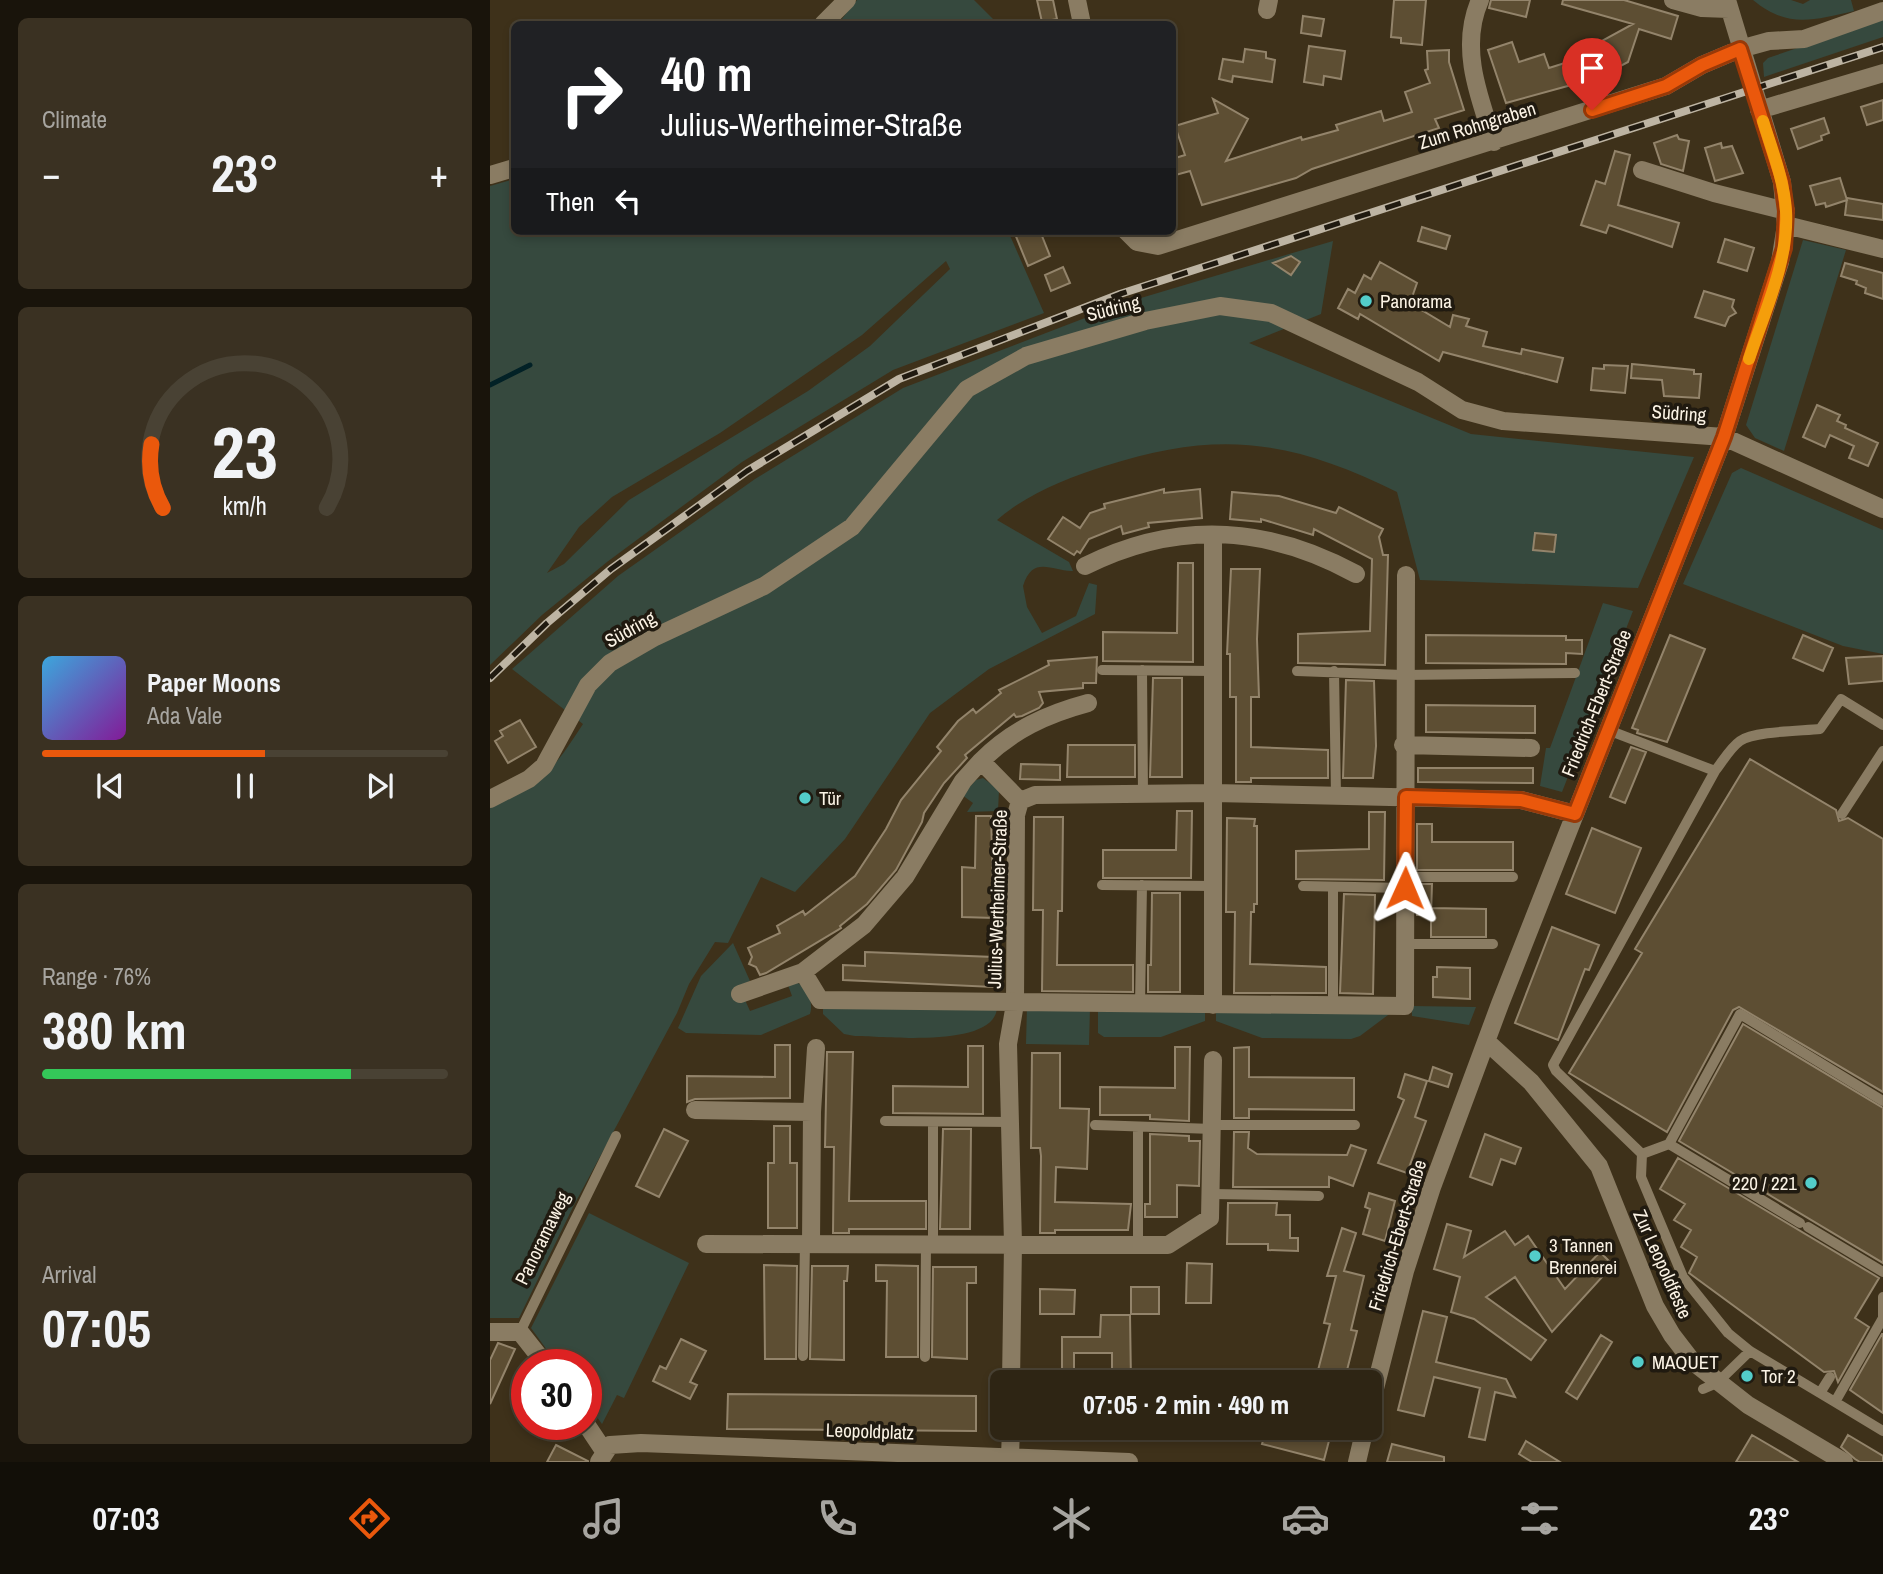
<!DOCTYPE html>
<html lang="en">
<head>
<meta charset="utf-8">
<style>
	:root { --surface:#2e2514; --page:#3a3122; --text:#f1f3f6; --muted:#a7a5a0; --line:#494234; --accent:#ea580c }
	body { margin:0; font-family:"Archivo Narrow",sans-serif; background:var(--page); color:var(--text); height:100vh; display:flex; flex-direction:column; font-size:26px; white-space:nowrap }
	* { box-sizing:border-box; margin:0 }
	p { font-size:23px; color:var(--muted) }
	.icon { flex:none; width:38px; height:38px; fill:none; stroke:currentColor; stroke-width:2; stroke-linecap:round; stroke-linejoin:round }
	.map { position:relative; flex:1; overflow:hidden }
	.side { display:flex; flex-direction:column; gap:18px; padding:18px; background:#19140b; width:490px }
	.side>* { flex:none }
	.banner { position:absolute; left:21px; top:21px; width:665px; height:214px; border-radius:10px; box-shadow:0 4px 10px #0003,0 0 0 2px var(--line); background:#202124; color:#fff; overflow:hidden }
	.speed { position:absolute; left:21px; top:1349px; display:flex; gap:14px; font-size:35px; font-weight:700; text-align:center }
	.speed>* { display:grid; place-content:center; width:91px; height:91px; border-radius:50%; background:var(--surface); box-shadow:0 4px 10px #0003,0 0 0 2px var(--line); line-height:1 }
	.speed .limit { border:10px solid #d22; background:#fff; color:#111 }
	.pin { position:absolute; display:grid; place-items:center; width:60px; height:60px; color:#fff; margin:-72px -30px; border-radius:50% 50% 50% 0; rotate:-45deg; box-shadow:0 0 7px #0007 }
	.pin .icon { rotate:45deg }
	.me { position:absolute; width:77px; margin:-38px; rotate:1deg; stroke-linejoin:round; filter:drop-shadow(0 0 5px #0008) }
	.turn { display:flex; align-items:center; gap:24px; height:147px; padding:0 35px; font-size:32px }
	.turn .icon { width:91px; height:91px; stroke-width:2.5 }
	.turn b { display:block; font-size:49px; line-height:60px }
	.then { display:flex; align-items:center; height:66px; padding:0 35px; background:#0003; gap:14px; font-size:26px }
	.big { font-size:52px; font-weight:800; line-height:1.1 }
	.side .tile { flex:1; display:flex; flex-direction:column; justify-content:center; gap:10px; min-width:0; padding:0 24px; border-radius:10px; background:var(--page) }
	.side .dial { align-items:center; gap:0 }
	.dial svg { height:182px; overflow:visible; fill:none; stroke:var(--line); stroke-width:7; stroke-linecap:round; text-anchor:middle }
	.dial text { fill:var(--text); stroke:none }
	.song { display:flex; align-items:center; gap:21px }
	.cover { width:84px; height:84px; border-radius:10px; background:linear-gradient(135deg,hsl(200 70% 55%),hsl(290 70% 35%)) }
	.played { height:7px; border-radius:4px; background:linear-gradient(90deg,var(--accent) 55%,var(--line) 55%) }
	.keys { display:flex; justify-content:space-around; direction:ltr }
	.heat { display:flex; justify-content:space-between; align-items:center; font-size:38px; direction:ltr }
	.charge { height:10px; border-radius:5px; background:linear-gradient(90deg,#34c759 76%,var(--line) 0) }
	.trip { position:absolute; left:500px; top:1370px; width:392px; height:70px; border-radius:10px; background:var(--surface); box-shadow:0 4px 10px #0003,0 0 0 2px var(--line); font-weight:800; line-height:70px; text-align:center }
	.tab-bar { display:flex; height:112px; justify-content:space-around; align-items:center; background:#120f08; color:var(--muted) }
	.tab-bar .icon { width:49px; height:49px }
	.tab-bar .selected { color:var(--accent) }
	.tab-bar b { font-size:32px; color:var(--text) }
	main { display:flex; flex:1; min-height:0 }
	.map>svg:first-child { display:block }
	.green { fill:#36493e; fill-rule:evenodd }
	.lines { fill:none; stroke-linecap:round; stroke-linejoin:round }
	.stream { stroke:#022126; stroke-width:5 }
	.building { fill:#5d4e33; stroke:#93846b; stroke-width:2 }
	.service { stroke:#8a7c63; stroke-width:10 }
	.minor { stroke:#8a7c63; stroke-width:18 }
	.rail-casing { stroke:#bdb4a3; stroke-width:8 }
	.rail { stroke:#201a10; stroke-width:5; stroke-dasharray:16; stroke-linecap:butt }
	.route-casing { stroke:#983908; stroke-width:18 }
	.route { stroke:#ea580c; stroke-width:12 }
	.slow { stroke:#f59e0b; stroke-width:12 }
	.poi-dot { fill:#53cdca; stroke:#201a10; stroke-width:2.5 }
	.labels { text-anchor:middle; stroke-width:7; stroke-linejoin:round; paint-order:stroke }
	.street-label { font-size:19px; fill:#fbf3e5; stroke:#201a10 }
	.poi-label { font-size:19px; fill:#fbf3e5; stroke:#201a10; text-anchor:start }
</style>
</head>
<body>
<main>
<section class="side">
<div class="tile"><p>Climate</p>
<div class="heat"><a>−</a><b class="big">23°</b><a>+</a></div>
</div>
<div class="tile dial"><svg viewBox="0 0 100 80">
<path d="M14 69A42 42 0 1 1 86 69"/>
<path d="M14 69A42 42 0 0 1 9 41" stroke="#ea580c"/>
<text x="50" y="56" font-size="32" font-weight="700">23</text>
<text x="50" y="72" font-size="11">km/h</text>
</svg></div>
<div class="tile">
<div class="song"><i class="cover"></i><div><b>Paper Moons</b><p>Ada Vale</p></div></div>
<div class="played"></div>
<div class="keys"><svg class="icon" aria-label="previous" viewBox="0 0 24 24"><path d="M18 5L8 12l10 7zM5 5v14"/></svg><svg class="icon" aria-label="pause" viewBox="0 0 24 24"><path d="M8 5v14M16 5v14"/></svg><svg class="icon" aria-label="next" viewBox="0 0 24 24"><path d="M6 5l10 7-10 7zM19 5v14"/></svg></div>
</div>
<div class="tile"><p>Range · 76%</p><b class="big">380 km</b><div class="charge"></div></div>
<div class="tile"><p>Arrival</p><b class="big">07:05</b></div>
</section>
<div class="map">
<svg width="1393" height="1462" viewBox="0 0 1393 1462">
	<rect width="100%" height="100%" fill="#3e311a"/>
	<path class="green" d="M367 0H484L508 24H355L351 20Z
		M1263 0H1301L1313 4 1320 0H1361L1364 11C1323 20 1298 29 1263 0Z
		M1393 19V37L1274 77 1273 63 1278 58Z
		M24 179V231H518L554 313 403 370 252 462 117 562 52 615 0 665V186ZM456 261 460 269 380 346 318 391 139 500 74 564 57 573 89 527 122 497 230 433 372 335Z
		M1313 240 1356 250 1294 451 1265 438 1256 425Z
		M843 241 831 314 759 343 981 434 1204 457 1148 588 930 580 907 492C802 440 729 429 615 466 577 478 537 494 507 520L579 562 583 571C563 572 543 554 533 586L537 607 552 633 586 616 599 583 607 585 605 614 499 669 440 713 355 839 305 892 271 877 238 943 225 942 199 984 187 1013 83 1207 29 1318H0V806C54 780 60 775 93 724L22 669 128 576 265 479 413 388 634 303Z
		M1251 468 1393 530V654L1353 646 1193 584 1242 473Z
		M1113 603 1143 611 1072 792 1050 786 1056 748H1060Z
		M493 778 509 790 508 811 477 812 483 803 472 795 486 780Z
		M243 943 260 981 244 988 250 1001 255 1000 260 1011 302 996 298 985 306 982C317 987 324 1002 320 1014L271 1035 196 1033 188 1028 211 976Z
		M922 1006 986 1007 979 1025 922 1016Z
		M333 1007H507C506 1049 393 1036 365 1036L354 1034 333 1014Z
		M537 1007 600 1008 599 1045 536 1044Z
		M608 1008 715 1010V1021L671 1037H614L608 1033Z
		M726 1010 902 1012 870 1036 861 1039 772 1038 726 1021Z
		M99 1213 199 1263 134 1398 127 1395 112 1424 96 1402V1365H68L41 1328Z"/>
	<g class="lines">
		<path class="stream" d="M0 385 40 365"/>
	</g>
	<path class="building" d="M547 0H563L567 19 552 22Z
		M904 0H936L932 45 911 43V38L901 37Z
		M1001 0H1040L1036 17 999 8Z
		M1073 0H1134L1188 16 1181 39 1149 29 1138 62 1114 75 1102 54 1112 49 1108 43 1143 24 1072 4Z
		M813 16 834 19 831 36 811 33Z
		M1022 42 1029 62 1054 54 1059 68 1078 62 1085 84 1016 103 998 50Z
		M819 46 855 51 851 79 834 76 833 85 814 82Z
		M755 49 776 52V58L785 60 782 82 743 76 742 82 729 79 733 59 753 62Z
		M959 50V62L974 110 945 119 949 128 822 169 806 178 712 205 700 171 682 176V159L695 155 685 126 728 113 723 99 758 119 736 161 811 137 812 140 848 130 846 125 891 111 894 121 922 112 915 92 940 83 935 70 938 69 937 51Z
		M1393 100V120L1377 125 1371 107Z
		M1334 118 1339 133 1331 136 1332 140 1308 149 1301 129Z
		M1187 135 1189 139 1199 141 1193 171 1171 164 1164 143Z
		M1231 143 1232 148 1242 146 1253 173 1225 181 1215 148Z
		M1125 151 1140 155 1128 205 1189 223 1182 247 1119 225 1116 233 1091 225 1106 181 1115 184Z
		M1350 178 1357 200 1336 207 1335 203 1326 205 1320 186Z
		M1357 198 1393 204V220L1355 215Z
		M932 227 960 236 956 249 928 241Z
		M533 231H550L560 256 538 266 525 234Z
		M1235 239 1264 248 1257 271 1228 262Z
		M801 256 810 262 801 275 783 263Z
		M890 262 927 283 920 303 960 327 963 315 979 319 976 326 997 332 993 346 1031 354 1032 349 1073 358 1067 382 953 352 949 361 870 314 868 319 848 308 858 289 865 293 874 275 881 279Z
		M1355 263 1393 273V299L1375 293 1376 288 1366 284 1367 281 1351 276Z
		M573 267 580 283 561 291 555 275Z
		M1214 291 1244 300 1242 307 1246 313 1239 317 1235 326 1205 317Z
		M1142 364 1204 370V374H1211L1209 398 1174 396 1172 380 1141 378Z
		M1114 365 1138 366 1135 393 1101 390 1103 368 1114 369Z
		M1327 405 1350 415 1347 421 1356 425 1355 428 1388 443 1378 466 1359 458 1364 446 1340 435 1335 447 1313 437Z
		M674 489V493L710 489 712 518 658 523 659 527 633 534 631 526 599 539 590 553 587 551 584 555 558 539 573 517 590 528 600 513 615 508 614 504Z
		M742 492 789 496 846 513 849 507 893 529 889 537 893 555H898L895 665 808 663V634L880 631 882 559 824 529 823 535 771 519V522L740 519Z
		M1045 533 1066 535 1064 552 1043 550Z
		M688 563H703V662L613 661V632L687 633Z
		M741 569H770L767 639 769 697H761V747L838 750V778H761V782H746V697H740V654H737Z
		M936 635 1076 636V640H1092V654L1076 653V664L936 663Z
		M1180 635 1215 649 1177 742 1147 733 1148 730 1142 728Z
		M1313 635 1343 648 1333 671 1303 658Z
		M1393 656V681L1359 684 1356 658Z
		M607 657 606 683H593V688L549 692 553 703 549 708 532 716 526 717 524 714 475 755 477 758 454 783 434 813 432 822 406 870 377 904 350 926 351 928 276 973 270 975 266 967 259 964 262 957 258 948 290 933 287 926 313 911 315 915 365 876 396 829 411 800 451 751 447 747 468 721 483 709 486 713 511 693 509 690 559 665 558 661Z
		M663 678H692V777H660Z
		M856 680 884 681 886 746 883 778H853Z
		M936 705 1045 706V733L936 732Z
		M30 720 46 747 18 763 5 741 13 736 10 731Z
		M578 745H645V777H577Z
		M1141 747 1156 752 1135 803 1120 797Z
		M1260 759 1346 810 1349 821 1358 818 1393 839V1092L1249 1007 1243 1010 1177 1132 1079 1073 1152 953 1145 949Z
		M531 764 570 765V780L530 779Z
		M928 768H1043V783L928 782Z
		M687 811H702L701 878H613V850H686Z
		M879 812H895L894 880 806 879V851L879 849Z
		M486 816H501L504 918 472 917V867L485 868Z
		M544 817H573L572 911H568L567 965H643V992L552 991 553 910H543Z
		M737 818 765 819 764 826H767V904H764V912H761L760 964 836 967V993H744L745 912H736Z
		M927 824H942V842H1023V870H927Z
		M1102 828 1151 848 1125 913 1076 894Z
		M927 884H942L941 915H927Z
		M662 893H690V992H658V965H661Z
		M854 894 885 895 883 994 850 993Z
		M941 908 996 909V937H941Z
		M1062 927 1109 945 1099 970 1095 969 1068 1040 1025 1023Z
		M375 952 504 957 503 987 353 980V965L375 966Z
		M947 967 980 968V999L943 997V977H947Z
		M1253 1024 1393 1108V1263L1189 1141Z
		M285 1045H300V1098L205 1099 197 1102V1076L285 1077Z
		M478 1046H493V1114L403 1113V1086L478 1087Z
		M685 1047H700L699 1121 660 1119V1115H610V1087L685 1088Z
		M759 1047V1077L864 1078V1110L759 1109V1118H744V1048Z
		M337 1052H363L359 1201H436V1229H359V1233H343L344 1147H335Z
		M542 1053H570V1108L599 1109 597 1169 566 1167 565 1202 641 1204 638 1230H565V1233H550L551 1156 550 1148H541Z
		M943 1067 962 1074 958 1087 939 1081Z
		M915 1074 937 1081 925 1117 936 1121 917 1173 888 1163 914 1100 908 1097Z
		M284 1126H300V1163H307V1228H278V1163H284Z
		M174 1129 198 1141 169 1197 146 1186Z
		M453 1129H481L480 1229H450Z
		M744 1132H759L758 1148 767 1154 857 1155 861 1145 876 1150 863 1186 839 1177V1187H743Z
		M660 1134 699 1136V1141H710L709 1186 687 1185V1217H655V1204H660Z
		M995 1134 1031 1148 1025 1164 1011 1159 1002 1185 980 1177Z
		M1188 1158 1389 1278 1365 1318 1379 1327 1348 1382 1344 1371 1334 1372 1199 1273 1207 1257 1191 1247 1201 1230 1184 1220 1195 1204 1170 1189Z
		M879 1193 905 1201 895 1241 873 1234 880 1209 875 1207Z
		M738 1203H787L786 1215H800V1238H808V1251L778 1250V1244H737Z
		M957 1224 981 1231 974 1257 1015 1231 1025 1245 1038 1236 1075 1289 1110 1252 1123 1265 1062 1332 1025 1277 996 1297 1056 1340 1041 1360 984 1319 961 1312 970 1277 944 1269Z
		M852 1228 866 1233 854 1271 874 1276 861 1330 867 1331 854 1382H845L826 1378 840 1324 834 1323 846 1276H837Z
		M697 1263 722 1264 721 1303H696Z
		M274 1265 307 1266 306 1359H275Z
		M386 1265 428 1266V1357H396L397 1281H386Z
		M322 1266H358L357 1281H354V1360L320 1359Z
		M443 1267H486V1283H477V1359L442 1357Z
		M641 1287H669V1314H641Z
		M550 1289 585 1290 584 1314H550Z
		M933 1311 957 1317 946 1362 1016 1379 1025 1397 1005 1392 995 1440 979 1437 990 1388 944 1377 934 1416 908 1410Z
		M611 1315H640L641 1382H622V1353H584V1382H556L557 1369H572V1337H610Z
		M1392 1334H1393V1413L1360 1390Z
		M1111 1335 1122 1342 1087 1399 1076 1392Z
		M191 1339 216 1351 200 1382 207 1385 200 1399 163 1381 170 1366 176 1369Z
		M8 1343 25 1349 0 1404V1360Z
		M238 1394 486 1396V1431L237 1429Z
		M777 1428H821L841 1433 834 1460 772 1444Z
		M1262 1435 1308 1462H1246Z
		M1358 1435 1393 1456V1462H1370L1365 1459 1351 1447Z
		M1036 1441 1070 1462H1042L1029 1454Z
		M902 1444 954 1457V1462H897Z
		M66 1445 98 1461V1462H57Z"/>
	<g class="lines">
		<path class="service" d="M612 670 725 671
			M652 670 653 794
			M807 671 913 675 1085 673
			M844 671 846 796
			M1118 730 1225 771
			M1352 814 1393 751
			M915 877H1023
			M612 885 724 886
			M813 886 915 888
			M915 944H1003
			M650 1005 652 885
			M843 1005V887
			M395 1121 521 1122
			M605 1125 723 1129
			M723 1125H865
			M1179 1144 1310 1223
			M1152 1154 1179 1144 1250 1014 1393 1101
			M722 1194 829 1196
			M1318 1227 1393 1272
			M443 1244V1122
			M648 1245V1127
			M1393 1297V1316
			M1393 1318 1345 1402 1393 1431
			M30 1332 126 1136
			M313 1356 315 1243
			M435 1357 436 1244
			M1213 1389 1227 1383 1260 1351
			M1330 1393 1340 1377
			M1345 1402 1260 1351 1238 1333 1193 1277 1151 1177 1152 1154 1066 1071 1063 1065 1225 771C1233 761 1240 748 1250 741 1264 731 1312 731 1330 729L1351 699 1393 725"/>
		<path class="minor" d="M587 0 592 24
			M990 0C969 47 989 97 1004 142
			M1183 0 1212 8 1239 9
			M777 10 779 0
			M333 24 357 0
			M1269 110 1393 73
			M1152 170 1224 193 1296 211
			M0 175 24 168
			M1296 225 1393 249
			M636 231 647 242 668 246 1176 86 1212 65 1250 49 1279 41 1314 39 1393 11
			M723 535V1005
			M595 566C687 520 776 525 866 574
			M913 745 1041 748
			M491 761C522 730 557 714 598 703
			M0 799 39 779 54 766 98 685 120 663 165 637 274 586 362 527 477 389 536 356 655 321 730 306 781 313 928 382 972 410 1013 421 1234 437 1393 509
			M313 972 330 1000 915 1006 916 575
			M250 994 313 972 374 925 415 877 473 781 491 761 530 801
			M997 1042 1041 1082 1109 1166 1165 1306 1182 1335 1202 1361 1258 1405 1354 1462
			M205 1110 322 1112
			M321 1243 322 1112 326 1048
			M216 1244 678 1245 720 1218 723 1060
			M0 1332H30L56 1365
			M521 1382 523 1244 518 1044 525 1004 526 815 530 801 545 795 724 793 1031 800 1085 814
			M880 1408 915 1271 942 1187 1010 1004 1234 437 1290 262 1296 225 1292 182 1237 0
			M96 1424 114 1451
			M520 1457 521 1428
			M109 1462 120 1445 151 1443 639 1462
			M867 1462 875 1428"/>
		<g class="rail-casing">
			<path id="rail" d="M0 678 57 623 121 569 257 471 409 379 630 294 1393 47"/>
		</g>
		<use href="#rail" class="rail"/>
	</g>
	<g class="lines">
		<g class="route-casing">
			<path id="route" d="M915 888 916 797 1031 800 1085 814 1234 437 1294 248 1296 211 1292 182 1250 49 1212 65 1176 86 1102 110"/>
		</g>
		<use href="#route" class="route"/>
		<path class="slow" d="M1259 359C1274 313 1299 261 1296 211 1294 180 1282 150 1273 121"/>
	</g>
	<g class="poi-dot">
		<circle cx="876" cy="301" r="7"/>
		<circle cx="315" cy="798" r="7"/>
		<circle cx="1321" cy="1183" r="7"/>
		<circle cx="1045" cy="1256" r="7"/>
		<circle cx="1148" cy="1362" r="7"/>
		<circle cx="1257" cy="1376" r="7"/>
	</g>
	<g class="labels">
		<g class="street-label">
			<text transform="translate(987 125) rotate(-17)" y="7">Zum Rohngraben</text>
			<text transform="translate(623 308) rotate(-14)" y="7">Südring</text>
			<text transform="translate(1189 413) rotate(4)" y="7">Südring</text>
			<text transform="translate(140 629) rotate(-29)" y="7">Südring</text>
			<text transform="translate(1106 703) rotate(-68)" y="7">Friedrich-Ebert-Straße</text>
			<text transform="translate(507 899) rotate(-88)" y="7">Julius-Wertheimer-Straße</text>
			<text transform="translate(907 1235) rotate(-73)" y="7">Friedrich-Ebert-Straße</text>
			<text transform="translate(52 1238) rotate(-64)" y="7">Panoramaweg</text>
			<text transform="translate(1173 1264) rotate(66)" y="7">Zur Leopoldfeste</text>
			<text transform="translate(380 1431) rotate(2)" y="7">Leopoldplatz</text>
		</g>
		<g class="poi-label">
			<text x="890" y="308">Panorama</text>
			<text x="329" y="805">Tür</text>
			<text x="1307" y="1190" text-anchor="end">220 / 221</text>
			<text x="1059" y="1252">3 Tannen<tspan x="1059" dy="22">Brennerei</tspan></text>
			<text x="1162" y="1369">MAQUET</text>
			<text x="1271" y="1383">Tor 2</text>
		</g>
	</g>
</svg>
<div class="speed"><div class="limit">30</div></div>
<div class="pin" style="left:1102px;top:110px;background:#d93025"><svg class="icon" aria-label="arrive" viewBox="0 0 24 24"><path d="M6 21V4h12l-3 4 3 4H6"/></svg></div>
<svg class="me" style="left:915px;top:888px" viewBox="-20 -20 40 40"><path d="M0-17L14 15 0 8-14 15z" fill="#ea580c" stroke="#fff" stroke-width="4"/></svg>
<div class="trip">07:05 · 2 min · 490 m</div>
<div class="banner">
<div class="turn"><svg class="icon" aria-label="right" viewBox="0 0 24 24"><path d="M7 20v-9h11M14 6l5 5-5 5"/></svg><div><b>40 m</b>Julius-Wertheimer-Straße</div></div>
<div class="then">Then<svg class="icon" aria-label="left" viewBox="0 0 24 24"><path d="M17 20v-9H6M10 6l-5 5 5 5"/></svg></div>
</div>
</div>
</main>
<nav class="tab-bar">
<b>07:03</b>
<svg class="icon selected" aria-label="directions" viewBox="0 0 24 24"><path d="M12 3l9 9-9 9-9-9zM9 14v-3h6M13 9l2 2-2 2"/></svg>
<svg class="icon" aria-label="music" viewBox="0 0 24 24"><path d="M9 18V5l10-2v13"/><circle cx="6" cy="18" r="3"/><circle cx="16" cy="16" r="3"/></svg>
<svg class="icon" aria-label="phone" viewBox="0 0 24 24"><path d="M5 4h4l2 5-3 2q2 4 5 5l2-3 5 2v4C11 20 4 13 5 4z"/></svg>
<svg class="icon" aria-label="climate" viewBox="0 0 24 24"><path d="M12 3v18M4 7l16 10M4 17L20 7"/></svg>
<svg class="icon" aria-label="car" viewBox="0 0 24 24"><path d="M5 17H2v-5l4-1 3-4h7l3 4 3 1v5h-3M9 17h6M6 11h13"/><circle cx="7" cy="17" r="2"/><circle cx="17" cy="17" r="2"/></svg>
<svg class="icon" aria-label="filters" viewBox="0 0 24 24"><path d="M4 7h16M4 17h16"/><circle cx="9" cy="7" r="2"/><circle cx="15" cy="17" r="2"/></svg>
<b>23°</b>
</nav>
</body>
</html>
